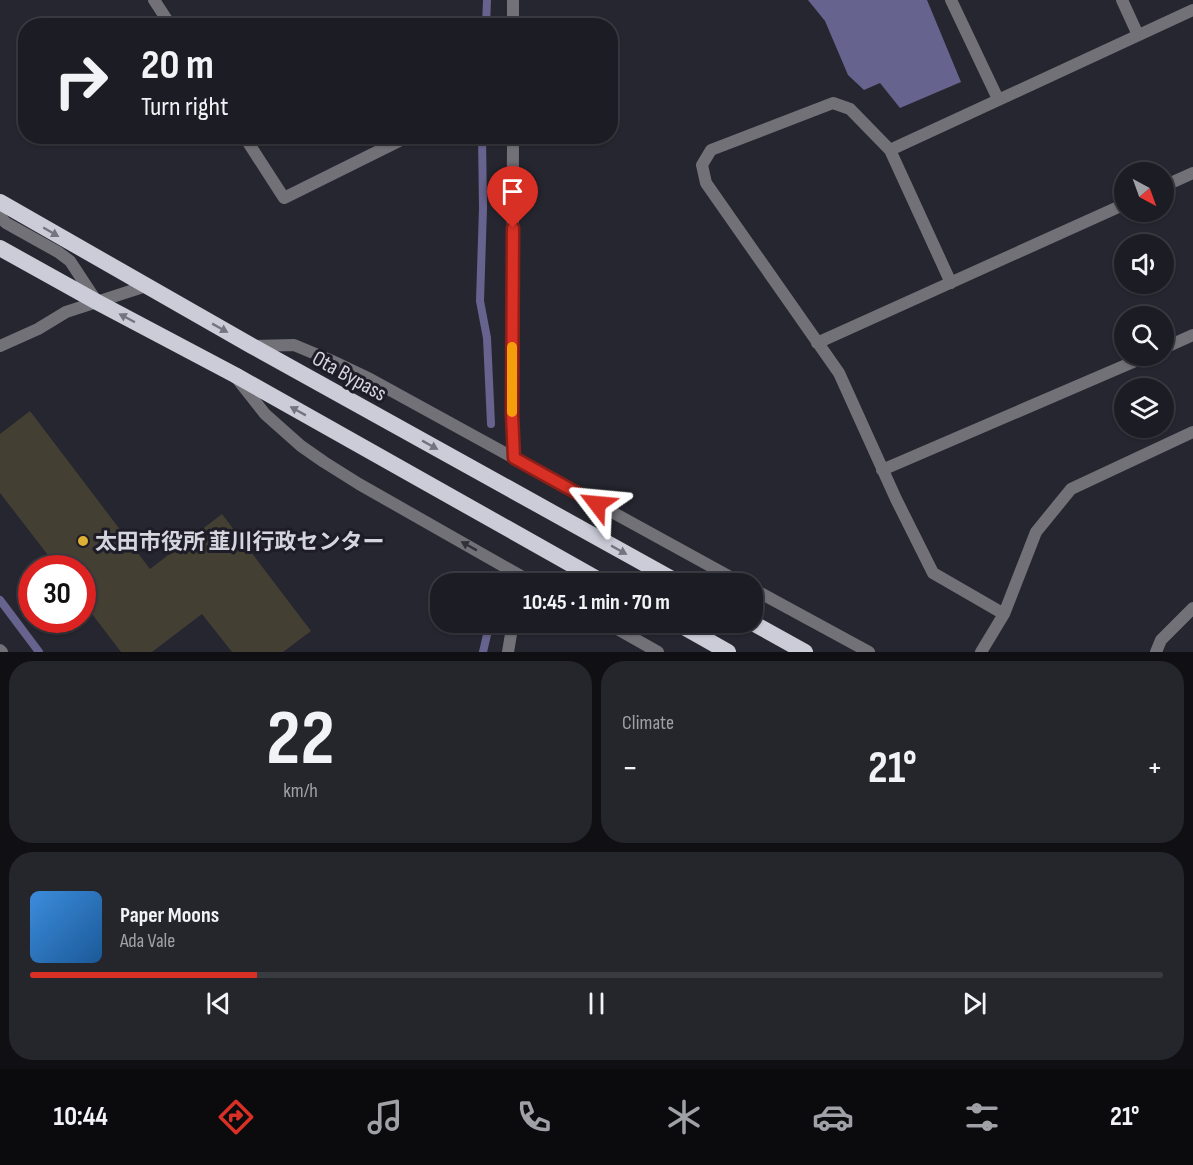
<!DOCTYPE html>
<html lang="en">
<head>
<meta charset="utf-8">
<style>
	:root { --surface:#1c1c24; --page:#25252c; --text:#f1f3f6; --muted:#a0a1a6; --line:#3a3a41; --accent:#d93025 }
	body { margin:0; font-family:"Sofia Sans Condensed","Noto Sans JP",sans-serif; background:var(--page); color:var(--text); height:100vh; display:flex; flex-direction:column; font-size:22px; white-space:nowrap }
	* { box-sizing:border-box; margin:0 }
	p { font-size:20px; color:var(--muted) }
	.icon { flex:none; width:33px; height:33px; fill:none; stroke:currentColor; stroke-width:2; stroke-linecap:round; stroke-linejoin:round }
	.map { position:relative; height:652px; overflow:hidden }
	.details { display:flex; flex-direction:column; gap:9px; padding:9px; background:#0f0f14; flex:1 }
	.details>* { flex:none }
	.hud { position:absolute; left:18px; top:18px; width:600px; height:126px; border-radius:24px; box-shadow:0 2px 4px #0004,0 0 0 2px var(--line); background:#1c1c24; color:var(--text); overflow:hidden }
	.needle { width:39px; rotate:139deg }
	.tools { position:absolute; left:1114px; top:162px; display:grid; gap:12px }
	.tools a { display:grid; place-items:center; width:60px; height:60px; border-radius:50%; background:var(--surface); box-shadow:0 2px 4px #0004,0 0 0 2px var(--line); font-size:30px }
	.speed { position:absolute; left:18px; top:555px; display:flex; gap:12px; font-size:30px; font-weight:700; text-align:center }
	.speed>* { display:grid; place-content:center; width:78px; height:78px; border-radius:50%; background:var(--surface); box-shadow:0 2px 4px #0004,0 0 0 2px var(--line); line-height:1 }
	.speed .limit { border:9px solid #d22; background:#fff; color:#111 }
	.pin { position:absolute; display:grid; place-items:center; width:51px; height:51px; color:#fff; margin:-62px -26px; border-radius:50% 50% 50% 0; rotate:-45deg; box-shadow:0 0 6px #0007 }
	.pin .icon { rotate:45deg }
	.me { position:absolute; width:66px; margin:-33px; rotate:299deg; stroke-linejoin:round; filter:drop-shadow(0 0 4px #0008) }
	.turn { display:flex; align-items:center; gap:21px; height:126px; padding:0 24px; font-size:27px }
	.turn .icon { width:78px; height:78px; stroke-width:2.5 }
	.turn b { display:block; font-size:42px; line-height:51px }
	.big { font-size:45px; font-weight:700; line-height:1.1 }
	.details .tile { flex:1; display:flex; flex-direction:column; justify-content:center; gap:9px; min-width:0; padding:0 21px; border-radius:24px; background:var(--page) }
	.details .dial { align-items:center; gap:0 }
	.dial b { font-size:78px; line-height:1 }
	.song { display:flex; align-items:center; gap:18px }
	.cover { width:72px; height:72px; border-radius:9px; background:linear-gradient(135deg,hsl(210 70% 55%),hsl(210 70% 35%)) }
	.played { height:6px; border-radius:3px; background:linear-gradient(90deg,var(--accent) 20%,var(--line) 20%) }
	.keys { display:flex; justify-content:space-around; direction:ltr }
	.heat { display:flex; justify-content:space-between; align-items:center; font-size:33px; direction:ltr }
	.details .tiles { flex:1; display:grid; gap:9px; grid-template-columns:1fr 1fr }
	.tile:last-child { grid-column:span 2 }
	.trip { position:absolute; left:430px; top:573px; width:333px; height:60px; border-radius:24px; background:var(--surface); box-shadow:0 2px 4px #0004,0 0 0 2px var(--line); font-weight:700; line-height:60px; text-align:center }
	.dock { display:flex; height:96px; justify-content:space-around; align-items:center; background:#0b0b0e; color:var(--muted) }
	.dock .icon { width:42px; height:42px }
	.dock .active { color:var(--accent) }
	.dock b { font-size:27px; color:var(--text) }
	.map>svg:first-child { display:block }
	.water { fill:#66638e }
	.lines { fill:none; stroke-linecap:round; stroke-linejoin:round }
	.stream { stroke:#66638e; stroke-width:8 }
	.building { fill:#433f33 }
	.minor { stroke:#727177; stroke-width:12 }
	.trunk { stroke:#ccccd9; stroke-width:16 }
	.oneway { fill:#747480 }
	.oneway2 { fill:#32313b }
	.route-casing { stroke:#8d1f18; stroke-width:15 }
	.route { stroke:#d93025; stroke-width:10 }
	.slow { stroke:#f59e0b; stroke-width:10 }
	.poi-dot { fill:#ddb133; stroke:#1d1c27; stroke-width:2 }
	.labels { text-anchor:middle; stroke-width:6; stroke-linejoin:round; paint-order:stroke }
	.street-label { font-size:22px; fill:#d5d5dd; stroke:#1d1c27 }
	.poi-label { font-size:22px; font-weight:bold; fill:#d5d5dd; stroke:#1d1c27; text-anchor:start }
</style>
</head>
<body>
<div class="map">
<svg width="1193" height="652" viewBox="0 0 1193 652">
	<rect width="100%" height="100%" fill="#262630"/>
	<path class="water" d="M808 0H927L961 82 900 108 880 83 864 90 848 75 825 21Z"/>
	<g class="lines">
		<path class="stream" d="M486 26 487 0
			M482 136 483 208 480 301 487 338 491 424
			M0 600 39 652
			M483 652 490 622"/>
	</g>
	<path class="building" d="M30 411 150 569 222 514 311 631 283 652H232L202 614 152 652H121L82 601V568H58L0 493V434Z"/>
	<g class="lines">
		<path class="minor" d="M154 0 171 26
			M951 0 998 99
			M1122 0 1138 35
			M513 26V0
			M244 136 284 198 409 136
			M513 136 512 414 514 458
			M890 150 1193 10
			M1164 186 1193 173
			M0 217 6 223 58 252 70 261 95 299
			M951 283 890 150 850 109 833 103 711 150 702 165 706 183 839 373 896 499 933 573 1004 614
			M817 343 1125 204
			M0 346 38 329 66 312 146 286
			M252 346 294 345 330 360 370 379 743 584
			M1164 348 1193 335
			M239 381 265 414 301 446 324 462 359 484 535 584
			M882 470 1147 356
			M753 589 869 652
			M605 622 658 652
			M0 650 2 652
			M508 652 513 622
			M981 652 1004 614 1036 532 1071 489 1193 432
			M1156 652 1161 640 1193 608"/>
		<path class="trunk" d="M0 202 252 346 681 584
			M0 248 97 302 235 375 606 584
			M675 622 728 652
			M751 622 805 652"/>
	</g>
	<defs><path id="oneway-solid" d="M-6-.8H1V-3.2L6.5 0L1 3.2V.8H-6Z" transform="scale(1.5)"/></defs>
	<g class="oneway">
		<use href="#oneway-solid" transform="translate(51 232) rotate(30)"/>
		<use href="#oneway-solid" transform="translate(127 318) rotate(-152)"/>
		<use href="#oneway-solid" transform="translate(220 328) rotate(29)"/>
		<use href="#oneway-solid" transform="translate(298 411) rotate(-151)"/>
		<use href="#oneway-solid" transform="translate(430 445) rotate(29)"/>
		<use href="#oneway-solid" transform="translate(619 550) rotate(29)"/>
	</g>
	<use class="oneway2" href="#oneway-solid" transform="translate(469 546) rotate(-151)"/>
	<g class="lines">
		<g class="route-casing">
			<path id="route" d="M513 228 512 414 514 458 597 504"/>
		</g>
		<use href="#route" class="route"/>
		<path class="slow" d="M512 412V347"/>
	</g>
	<circle class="poi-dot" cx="83" cy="541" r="6"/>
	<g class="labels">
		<g class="street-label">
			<text transform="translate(350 375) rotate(29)" y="8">Ota Bypass</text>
		</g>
		<g class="poi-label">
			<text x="95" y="549">太田市役所 韮川行政センター</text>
		</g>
	</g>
</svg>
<div class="tools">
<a><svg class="needle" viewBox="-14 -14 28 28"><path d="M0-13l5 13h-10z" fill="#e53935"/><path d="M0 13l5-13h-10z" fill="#a0a1a6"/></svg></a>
<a><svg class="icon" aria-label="sound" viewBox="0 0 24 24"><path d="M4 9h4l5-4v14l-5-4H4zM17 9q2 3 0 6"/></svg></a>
<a><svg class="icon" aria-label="search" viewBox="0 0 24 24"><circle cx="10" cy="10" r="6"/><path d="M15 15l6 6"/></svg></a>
<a><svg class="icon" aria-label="layers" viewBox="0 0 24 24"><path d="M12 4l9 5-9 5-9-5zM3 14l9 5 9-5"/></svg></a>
</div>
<div class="speed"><div class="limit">30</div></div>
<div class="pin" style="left:513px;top:228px;background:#d93025"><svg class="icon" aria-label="arrive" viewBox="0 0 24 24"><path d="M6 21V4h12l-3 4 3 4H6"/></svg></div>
<svg class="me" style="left:597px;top:504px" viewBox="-20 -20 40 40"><path d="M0-17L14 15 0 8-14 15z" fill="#d93025" stroke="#fff" stroke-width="4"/></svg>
<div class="trip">10:45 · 1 min · 70 m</div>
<div class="hud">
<div class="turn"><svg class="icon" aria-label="right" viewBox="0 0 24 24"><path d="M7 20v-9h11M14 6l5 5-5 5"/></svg><div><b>20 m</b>Turn right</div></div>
</div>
</div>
<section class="details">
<div class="tiles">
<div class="tile dial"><b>22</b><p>km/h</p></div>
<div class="tile"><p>Climate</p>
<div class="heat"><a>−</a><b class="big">21°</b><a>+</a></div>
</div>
<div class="tile">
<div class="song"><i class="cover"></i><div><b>Paper Moons</b><p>Ada Vale</p></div></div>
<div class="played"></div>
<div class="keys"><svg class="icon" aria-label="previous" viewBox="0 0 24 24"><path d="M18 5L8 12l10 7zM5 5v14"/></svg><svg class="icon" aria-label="pause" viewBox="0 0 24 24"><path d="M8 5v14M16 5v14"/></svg><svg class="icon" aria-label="next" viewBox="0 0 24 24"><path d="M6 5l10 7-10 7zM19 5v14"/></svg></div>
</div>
</div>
</section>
<nav class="dock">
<b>10:44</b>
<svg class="icon active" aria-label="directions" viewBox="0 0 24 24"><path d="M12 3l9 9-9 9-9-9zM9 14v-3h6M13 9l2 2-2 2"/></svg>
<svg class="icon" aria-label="music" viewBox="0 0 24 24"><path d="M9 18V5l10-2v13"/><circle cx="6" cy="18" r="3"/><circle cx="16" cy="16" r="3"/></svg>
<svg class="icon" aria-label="phone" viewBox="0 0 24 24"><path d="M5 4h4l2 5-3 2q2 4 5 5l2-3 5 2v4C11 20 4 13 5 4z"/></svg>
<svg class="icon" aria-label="climate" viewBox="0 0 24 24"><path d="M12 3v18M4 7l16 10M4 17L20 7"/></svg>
<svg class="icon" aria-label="car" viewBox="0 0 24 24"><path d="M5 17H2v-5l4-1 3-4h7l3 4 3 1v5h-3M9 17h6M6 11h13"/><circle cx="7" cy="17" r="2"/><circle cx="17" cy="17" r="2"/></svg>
<svg class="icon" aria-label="filters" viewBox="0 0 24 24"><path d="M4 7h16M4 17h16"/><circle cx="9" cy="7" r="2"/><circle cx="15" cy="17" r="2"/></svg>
<b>21°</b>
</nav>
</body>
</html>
